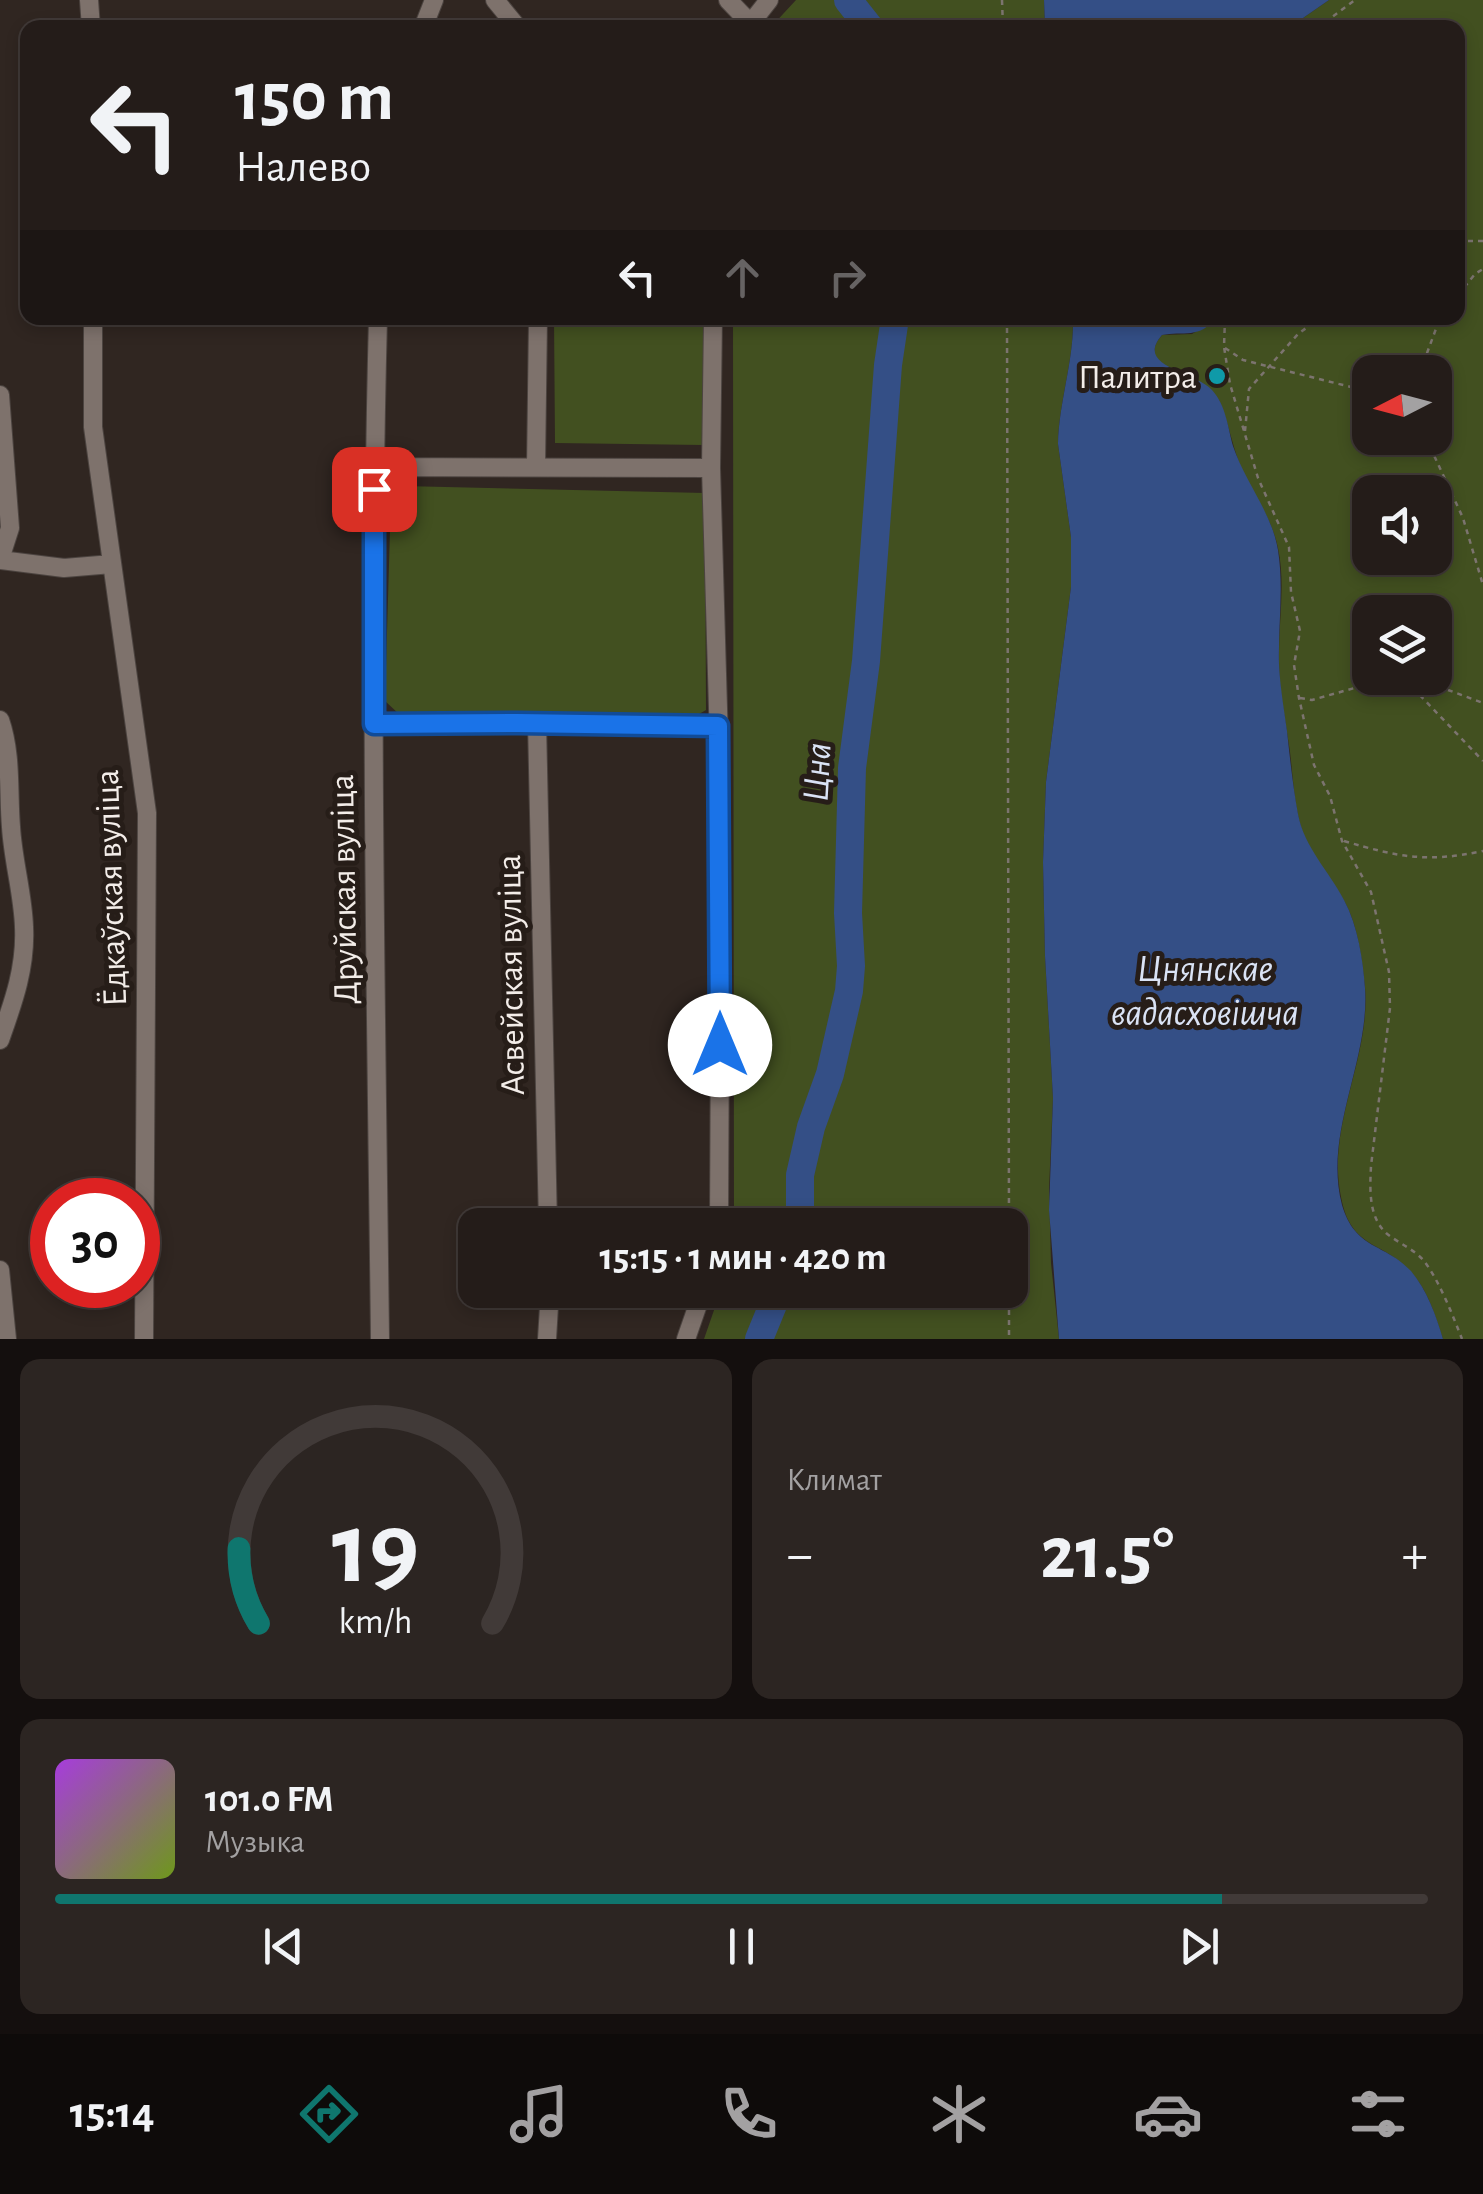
<!DOCTYPE html>
<html lang="ru">
<head>
<meta charset="utf-8">
<style>
	:root { --surface:#241c19; --page:#2c2522; --text:#f1f3f6; --muted:#a3a1a2; --line:#413a38; --accent:#0f766e }
	body { margin:0; font-family:"Alegreya Sans",sans-serif; background:var(--page); color:var(--text); height:100vh; display:flex; flex-direction:column; font-size:38px; white-space:nowrap }
	* { box-sizing:border-box; margin:0 }
	p { font-size:32px; color:var(--muted) }
	.icon { flex:none; width:55px; height:55px; fill:none; stroke:currentColor; stroke-width:2; stroke-linecap:round; stroke-linejoin:round }
	.map { position:relative; height:1339px; overflow:hidden }
	.sheet { display:flex; flex-direction:column; gap:20px; padding:20px; background:#140f0e; flex:1 }
	.sheet>* { flex:none }
	.guide { position:absolute; left:20px; top:20px; width:1445px; height:305px; border-radius:20px; box-shadow:0 5px 15px #0003,0 0 0 2px var(--line); background:#241c19; color:var(--text); overflow:hidden }
	.needle { width:65px; rotate:264deg }
	.fabs { position:absolute; left:1352px; top:355px; display:grid; gap:20px }
	.fabs a { display:grid; place-items:center; width:100px; height:100px; border-radius:20px; background:var(--surface); box-shadow:0 5px 15px #0003,0 0 0 2px var(--line); font-size:50px }
	.speed { position:absolute; left:30px; top:1178px; display:flex; gap:20px; font-size:50px; font-weight:700; text-align:center }
	.speed>* { display:grid; place-content:center; width:130px; height:130px; border-radius:50%; background:var(--surface); box-shadow:0 5px 15px #0003,0 0 0 2px var(--line); line-height:1 }
	.speed .limit { border:15px solid #d22; background:#fff; color:#111 }
	.pin { position:absolute; display:grid; place-items:center; width:85px; height:85px; color:#fff; margin:-42px; border-radius:20px; box-shadow:0 5px 15px #0006 }
	.me { position:absolute; width:110px; margin:-55px; rotate:0deg; stroke-linejoin:round; filter:drop-shadow(0 0 8px #0008) }
	.turn { display:flex; align-items:center; gap:35px; height:210px; padding:0 50px; font-size:45px }
	.turn .icon { width:130px; height:130px; stroke-width:2.5 }
	.turn b { display:block; font-size:70px; line-height:85px }
	.lanes { display:flex; align-items:center; height:95px; padding:0 50px; background:#0003; justify-content:center; gap:50px; direction:ltr }
	.lanes .off { opacity:.35 }
	.big { font-size:75px; font-weight:600; line-height:1.1 }
	.sheet .card { flex:1; display:flex; flex-direction:column; justify-content:center; gap:15px; min-width:0; padding:0 35px; border-radius:20px; background:var(--page) }
	.sheet .dial { align-items:center; gap:0 }
	.dial svg { height:260px; overflow:visible; fill:none; stroke:var(--line); stroke-width:7; stroke-linecap:round; text-anchor:middle }
	.dial text { fill:var(--text); stroke:none }
	.song { display:flex; align-items:center; gap:30px }
	.cover { width:120px; height:120px; border-radius:15px; background:linear-gradient(135deg,hsl(280 70% 55%),hsl(80 70% 35%)) }
	.played { height:10px; border-radius:5px; background:linear-gradient(90deg,var(--accent) 85%,var(--line) 85%) }
	.keys { display:flex; justify-content:space-around; direction:ltr }
	.heat { display:flex; justify-content:space-between; align-items:center; font-size:55px; direction:ltr }
	.sheet .tiles { flex:1; display:grid; gap:20px; grid-template-columns:1fr 1fr }
	.card:last-child { grid-column:span 2 }
	.trip { position:absolute; left:458px; top:1208px; width:570px; height:100px; border-radius:20px; background:var(--surface); box-shadow:0 5px 15px #0003,0 0 0 2px var(--line); font-weight:600; line-height:100px; text-align:center }
	.tab-bar { display:flex; height:160px; justify-content:space-around; align-items:center; background:#0e0b0a; color:var(--muted) }
	.tab-bar .icon { width:70px; height:70px }
	.tab-bar .active { color:var(--accent) }
	.tab-bar b { font-size:45px; color:var(--text) }
	.map>svg:first-child { display:block }
	.green { fill:#425020; fill-rule:evenodd }
	.water { fill:#344f86 }
	.lines { fill:none; stroke-linecap:round; stroke-linejoin:round }
	.river { stroke:#344f86; stroke-width:28 }
	.minor-casing { stroke:#4c4440; stroke-width:20 }
	.path { stroke:#7c746f; stroke-width:2.5; stroke-dasharray:5 5; stroke-linecap:butt }
	.minor { stroke:#7e726c; stroke-width:18 }
	.route-casing { stroke:#114b97; stroke-width:25 }
	.route { stroke:#1a73e8; stroke-width:18 }
	.culture-dot { fill:#0f9aa8; stroke:#261d18; stroke-width:4 }
	.labels { text-anchor:middle; stroke-width:10; stroke-linejoin:round; paint-order:stroke }
	.poi-label { font-size:35px; fill:#f3ede9; stroke:#261d18; text-anchor:end }
	.street-label { font-size:35px; fill:#f3ede9; stroke:#261d18 }
	.water-label { font-size:38px; font-style:italic; fill:#dae3f5; stroke:#261d18 }
</style>
</head>
<body>
<div class="map">
<svg width="1483" height="1339" viewBox="0 0 1483 1339">
	<rect width="100%" height="100%" fill="#302621"/>
	<path class="green" d="M796 0H1044L1045 27H771Z
		M1329 0H1483V1339H1443C1435 1315 1428 1290 1410 1271 1382 1240 1351 1250 1341 1197 1326 1125 1371 1058 1365 987 1362 959 1358 924 1343 899 1330 876 1309 853 1301 827 1294 803 1293 777 1290 752 1286 722 1279 692 1279 662 1278 624 1286 585 1278 548 1272 518 1252 493 1240 465 1232 444 1228 421 1219 400 1207 392 1161 368 1156 358 1152 349 1156 342 1162 335L1192 334 1213 321 1214 318H1458V28L1290 27ZM1370 372H1435V438H1370ZM1370 492H1435V558H1370ZM1370 612H1435V678H1370Z
		M554 318H705L703 445 555 443Z
		M733 318H1073C1074 361 1059 401 1058 444L1071 537V587L1046 782 1043 862 1045 956 1053 1098 1049 1189 1051 1263 1059 1339H704L721 1290H1010V1225H734Z
		M403 486 705 493 706 710 687 721 400 715 385 701 391 496Z"/>
	<path class="water" d="M1044 0H1329L1290 27H1045Z
		M1073 318H1214C1202 339 1182 331 1162 335 1134 367 1194 371 1212 390 1226 405 1228 428 1233 446 1245 482 1272 513 1278 550 1284 588 1278 626 1279 664 1280 686 1284 709 1287 731 1290 759 1293 787 1298 814 1304 847 1329 871 1344 900 1358 926 1363 960 1365 988 1370 1061 1323 1132 1342 1205 1355 1250 1385 1243 1411 1271 1427 1290 1436 1315 1443 1339H1059L1049 1210 1053 1098 1045 956 1043 862 1046 782 1071 587V537L1058 444C1059 401 1074 361 1073 318Z"/>
	<g class="lines">
		<path class="river" d="M848 0 870 28
			M800 1225V1175L811 1127 830 1074 849 991 851 966 848 913 852 768 866 661 888 365 895 318
			M759 1339 779 1290"/>
		<g class="minor-casing">
			<path id="minor" d="M89 0 91 28
				M495 0 518 28
				M728 0 750 23
				M423 28 434 0
				M747 28 769 0
				M93 318V427L147 813 144 1339
				M378 318C369 658 376 999 380 1339
				M713 318 711 468 721 811 719 1225
				M0 395 10 528 0 559
				M374 467 711 468
				M536 467 538 318
				M0 560 64 568 112 564
				M0 720C12 755 8 791 11 827 13 861 23 894 24 927 26 968 13 1003 0 1040
				M537 723 548 1225
				M374 724 518 723 718 726
				M0 1270 7 1339
				M547 1339 550 1290
				M686 1339 703 1290"/>
		</g>
		<path class="path" d="M1002 0 1003 28
			M1317 28 1355 0
			M1458 241H1483
			M1458 295 1475 274 1483 269
			M1007 318 1009 1225
			M1225 318 1224 347 1230 384 1258 478 1289 547 1291 592 1300 631 1294 665 1299 698 1314 765 1330 796 1342 841 1371 892 1389 972 1390 1008 1371 1166C1370 1188 1368 1216 1386 1233 1398 1243 1414 1249 1424 1261 1439 1280 1453 1316 1462 1339
			M1225 348 1243 360 1359 389 1370 394
			M1420 372 1440 318
			M1245 431 1249 389 1298 334 1320 318
			M1426 438 1463 518 1483 585
			M1413 688 1483 761
			M1300 698 1312 700 1358 687 1388 686 1448 690 1483 703
			M1344 841C1398 857 1427 863 1483 851
			M1009 1290V1339"/>
		<use href="#minor" class="minor"/>
	</g>
	<g class="lines">
		<g class="route-casing">
			<path id="route" d="M374 489V724L518 723 718 726 720 1045"/>
		</g>
		<use href="#route" class="route"/>
	</g>
	<circle class="culture-dot" cx="1217" cy="376" r="10"/>
	<g class="labels">
		<g class="poi-label">
			<text x="1197" y="388">Палитра</text>
		</g>
		<g class="street-label">
			<text transform="translate(110 888) rotate(-92)" y="12">Ёдкаўская вуліца</text>
			<text transform="translate(343 889) rotate(-91)" y="12">Друйская вуліца</text>
			<text transform="translate(510 975) rotate(-91)" y="12">Асвейская вуліца</text>
		</g>
		<g class="water-label">
			<text transform="translate(816 772) rotate(-87)" y="13">Цна</text>
			<text x="1205" y="981">Цнянскае<tspan x="1205" dy="44">вадасховішча</tspan></text>
		</g>
	</g>
</svg>
<div class="fabs">
<a><svg class="needle" viewBox="-14 -14 28 28"><path d="M0-13l5 13h-10z" fill="#e53935"/><path d="M0 13l5-13h-10z" fill="#a3a1a2"/></svg></a>
<a><svg class="icon" aria-label="sound" viewBox="0 0 24 24"><path d="M4 9h4l5-4v14l-5-4H4zM17 9q2 3 0 6"/></svg></a>
<a><svg class="icon" aria-label="layers" viewBox="0 0 24 24"><path d="M12 4l9 5-9 5-9-5zM3 14l9 5 9-5"/></svg></a>
</div>
<div class="speed"><div class="limit">30</div></div>
<div class="pin" style="left:374px;top:489px;background:#d93025"><svg class="icon" aria-label="arrive" viewBox="0 0 24 24"><path d="M6 21V4h12l-3 4 3 4H6"/></svg></div>
<svg class="me" style="left:720px;top:1045px" viewBox="-20 -20 40 40"><circle r="19" fill="#fff"/><path d="M0-13L10 11 0 6-10 11z" fill="#1a73e8"/></svg>
<div class="trip">15:15 · 1 мин · 420 m</div>
<div class="guide">
<div class="turn"><svg class="icon" aria-label="left" viewBox="0 0 24 24"><path d="M17 20v-9H6M10 6l-5 5 5 5"/></svg><div><b>150 m</b>Налево</div></div>
<div class="lanes"><svg class="icon" aria-label="left" viewBox="0 0 24 24"><path d="M17 20v-9H6M10 6l-5 5 5 5"/></svg><svg class="icon off" aria-label="ahead" viewBox="0 0 24 24"><path d="M12 20V5M6 11l6-6 6 6"/></svg><svg class="icon off" aria-label="right" viewBox="0 0 24 24"><path d="M7 20v-9h11M14 6l5 5-5 5"/></svg></div>
</div>
</div>
<section class="sheet">
<div class="tiles">
<div class="card dial"><svg viewBox="0 0 100 80">
<path d="M14 69A42 42 0 1 1 86 69"/>
<path d="M14 69A42 42 0 0 1 8 46" stroke="#0f766e"/>
<text x="50" y="56" font-size="32" font-weight="700">19</text>
<text x="50" y="72" font-size="11">km/h</text>
</svg></div>
<div class="card"><p>Климат</p>
<div class="heat"><a>−</a><b class="big">21.5°</b><a>+</a></div>
</div>
<div class="card">
<div class="song"><i class="cover"></i><div><b>101.0 FM</b><p>Музыка</p></div></div>
<div class="played"></div>
<div class="keys"><svg class="icon" aria-label="previous" viewBox="0 0 24 24"><path d="M18 5L8 12l10 7zM5 5v14"/></svg><svg class="icon" aria-label="pause" viewBox="0 0 24 24"><path d="M8 5v14M16 5v14"/></svg><svg class="icon" aria-label="next" viewBox="0 0 24 24"><path d="M6 5l10 7-10 7zM19 5v14"/></svg></div>
</div>
</div>
</section>
<nav class="tab-bar">
<b>15:14</b>
<svg class="icon active" aria-label="directions" viewBox="0 0 24 24"><path d="M12 3l9 9-9 9-9-9zM9 14v-3h6M13 9l2 2-2 2"/></svg>
<svg class="icon" aria-label="music" viewBox="0 0 24 24"><path d="M9 18V5l10-2v13"/><circle cx="6" cy="18" r="3"/><circle cx="16" cy="16" r="3"/></svg>
<svg class="icon" aria-label="phone" viewBox="0 0 24 24"><path d="M5 4h4l2 5-3 2q2 4 5 5l2-3 5 2v4C11 20 4 13 5 4z"/></svg>
<svg class="icon" aria-label="climate" viewBox="0 0 24 24"><path d="M12 3v18M4 7l16 10M4 17L20 7"/></svg>
<svg class="icon" aria-label="car" viewBox="0 0 24 24"><path d="M5 17H2v-5l4-1 3-4h7l3 4 3 1v5h-3M9 17h6M6 11h13"/><circle cx="7" cy="17" r="2"/><circle cx="17" cy="17" r="2"/></svg>
<svg class="icon" aria-label="filters" viewBox="0 0 24 24"><path d="M4 7h16M4 17h16"/><circle cx="9" cy="7" r="2"/><circle cx="15" cy="17" r="2"/></svg>
</nav>
</body>
</html>
